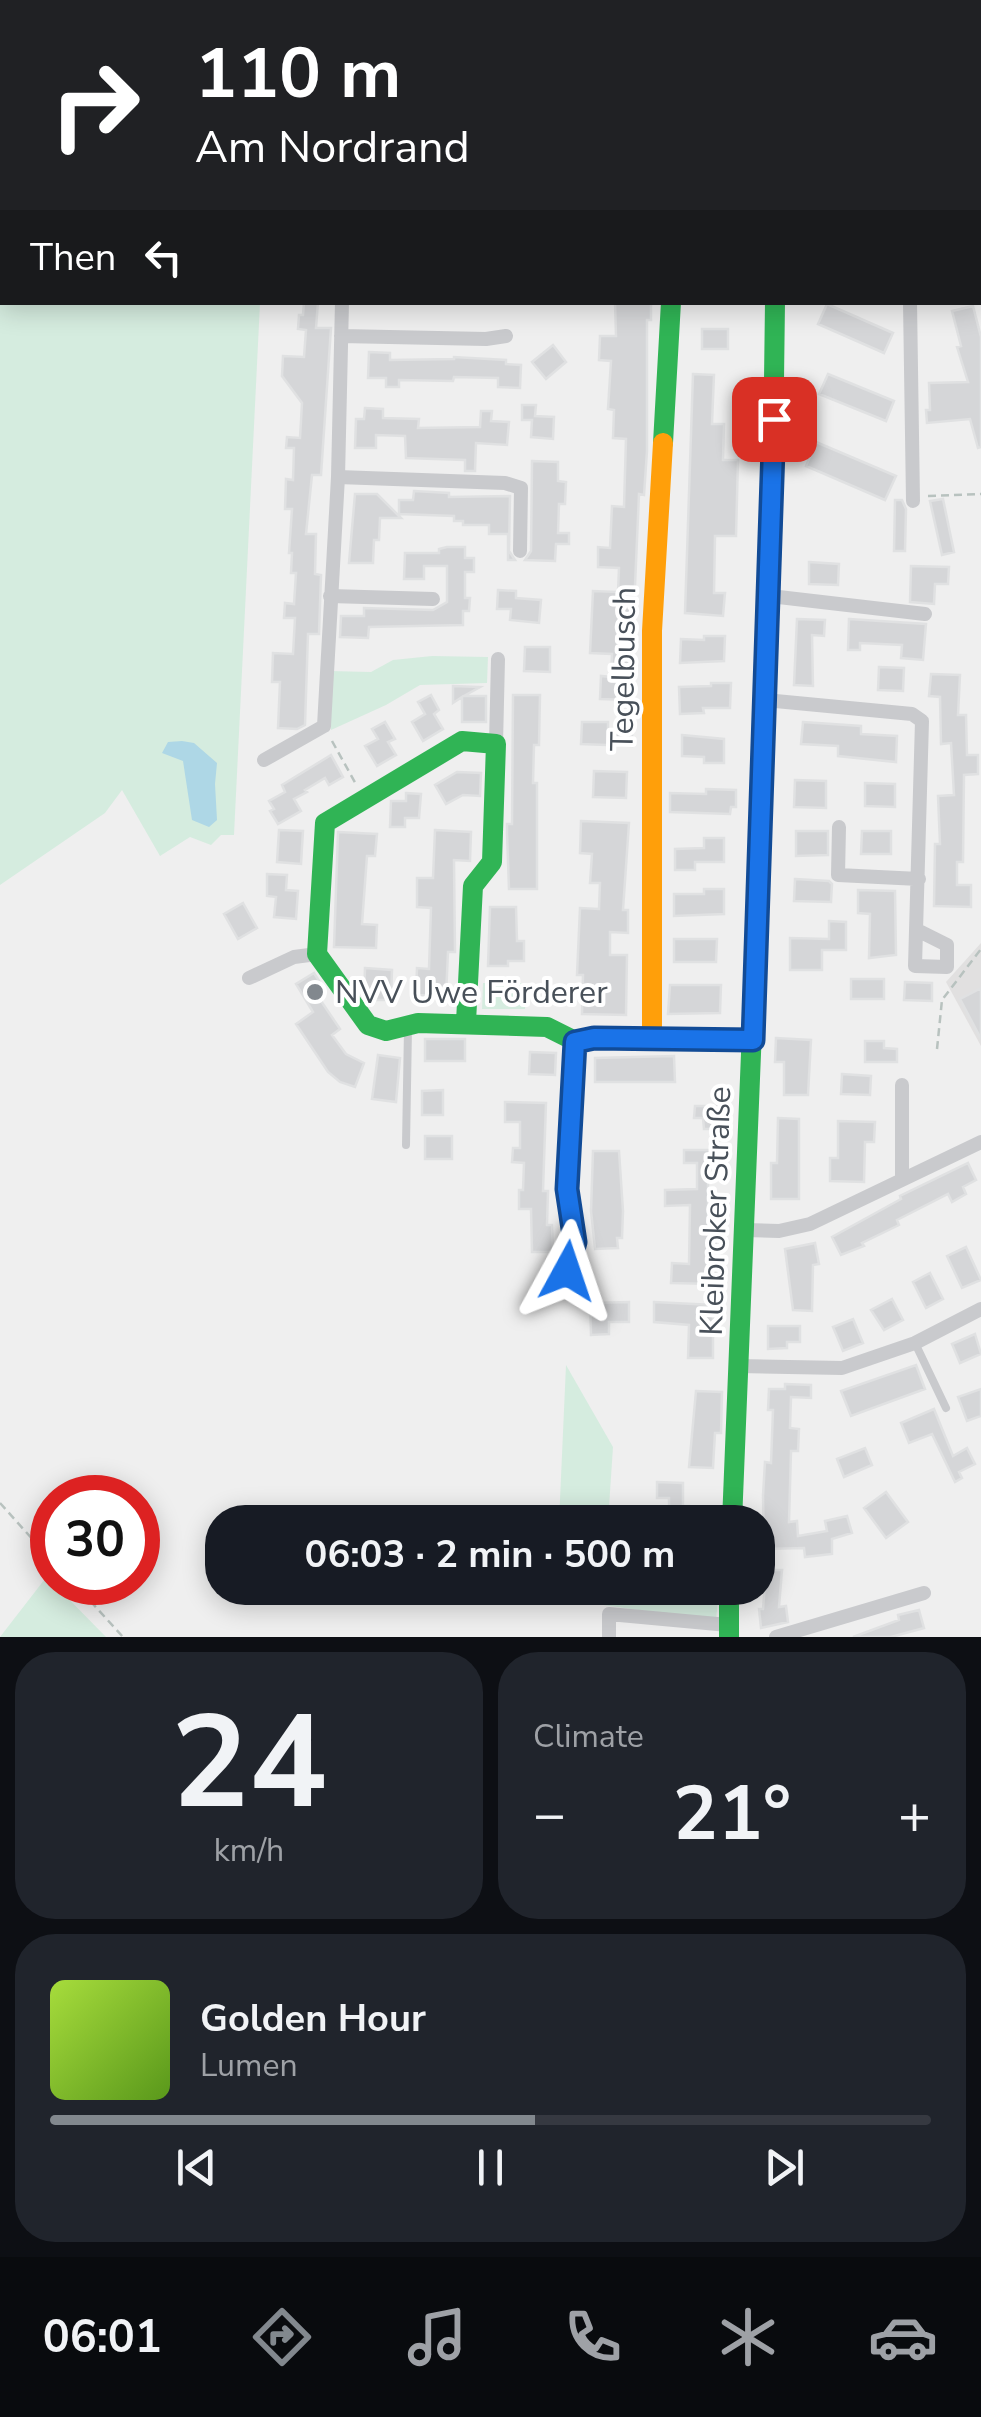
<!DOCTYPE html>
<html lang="en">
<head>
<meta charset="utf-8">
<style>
	:root { --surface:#171b24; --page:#20242c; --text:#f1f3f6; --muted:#9ea1a6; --line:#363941; --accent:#82888e }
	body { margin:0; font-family:"Nunito Sans",sans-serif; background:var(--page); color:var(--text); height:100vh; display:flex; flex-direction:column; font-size:38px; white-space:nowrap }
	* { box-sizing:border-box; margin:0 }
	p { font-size:32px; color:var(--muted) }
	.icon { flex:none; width:55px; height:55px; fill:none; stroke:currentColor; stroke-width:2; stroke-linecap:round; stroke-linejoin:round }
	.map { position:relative; height:1637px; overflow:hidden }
	.details { display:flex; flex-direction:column; gap:15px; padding:15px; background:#0d0f14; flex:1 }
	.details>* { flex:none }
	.hud { position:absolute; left:0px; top:0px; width:982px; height:305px; box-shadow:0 5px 25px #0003; background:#202124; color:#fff; overflow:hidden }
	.speed { position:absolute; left:30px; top:1475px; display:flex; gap:20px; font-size:50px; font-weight:700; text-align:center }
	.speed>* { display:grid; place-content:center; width:130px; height:130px; border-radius:50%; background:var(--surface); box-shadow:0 5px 25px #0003; line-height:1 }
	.speed .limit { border:15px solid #d22; background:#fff; color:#111 }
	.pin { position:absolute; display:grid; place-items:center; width:85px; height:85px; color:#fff; margin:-42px; border-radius:20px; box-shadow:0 5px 15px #0006 }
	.me { position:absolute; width:110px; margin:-55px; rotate:5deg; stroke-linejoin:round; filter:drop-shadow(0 0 8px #0008) }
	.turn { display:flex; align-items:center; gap:35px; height:210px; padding:0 30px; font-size:45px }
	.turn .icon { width:130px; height:130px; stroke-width:2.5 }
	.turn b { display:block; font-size:70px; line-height:85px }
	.then { display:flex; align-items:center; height:95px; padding:0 30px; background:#0003; gap:20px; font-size:38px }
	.big { font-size:75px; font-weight:700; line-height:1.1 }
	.details .tile { flex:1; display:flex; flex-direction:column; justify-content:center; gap:15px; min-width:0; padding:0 35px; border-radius:40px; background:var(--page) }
	.details .dial { align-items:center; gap:0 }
	.dial b { font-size:130px; line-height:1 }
	.song { display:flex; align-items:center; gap:30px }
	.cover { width:120px; height:120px; border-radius:15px; background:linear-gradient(135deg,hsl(80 70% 55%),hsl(90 70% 35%)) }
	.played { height:10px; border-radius:5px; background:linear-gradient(90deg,var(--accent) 55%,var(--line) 55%) }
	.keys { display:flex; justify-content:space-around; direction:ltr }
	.heat { display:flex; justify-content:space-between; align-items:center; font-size:55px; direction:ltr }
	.details .tiles { flex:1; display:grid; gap:15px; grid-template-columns:1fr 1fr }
	.tile:last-child { grid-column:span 2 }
	.trip { position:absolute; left:205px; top:1505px; width:570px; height:100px; border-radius:40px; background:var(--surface); box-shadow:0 5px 25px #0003; font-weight:700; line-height:100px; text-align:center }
	.menu { display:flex; height:160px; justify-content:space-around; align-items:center; background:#090b0e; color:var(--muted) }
	.menu .icon { width:70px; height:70px }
	.menu .current { color:var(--accent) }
	.menu b { font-size:45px; color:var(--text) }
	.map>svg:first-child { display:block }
	.education { fill:#e1e0e0 }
	.green { fill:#d5ecdf }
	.water { fill:#aed7e6 }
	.building { fill:#d5d6d8; stroke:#e0e1e2; stroke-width:2.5 }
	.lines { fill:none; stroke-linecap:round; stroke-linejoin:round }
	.path { stroke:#b8c2bf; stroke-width:2.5; stroke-dasharray:8 5; stroke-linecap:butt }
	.lane { stroke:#c9cacd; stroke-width:8 }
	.street { stroke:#c9cacd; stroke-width:14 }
	.fast { stroke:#30b455; stroke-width:20 }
	.slow { stroke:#ff9f0a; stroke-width:20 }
	.route-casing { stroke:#114b97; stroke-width:25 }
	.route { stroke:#1a73e8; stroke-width:18 }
	.poi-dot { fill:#82888e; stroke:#fff; stroke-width:4 }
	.labels { text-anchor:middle; stroke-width:8; stroke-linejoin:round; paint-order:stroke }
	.street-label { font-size:32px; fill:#485059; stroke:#fff }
	.poi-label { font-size:32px; fill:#485059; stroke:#fff; text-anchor:start }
</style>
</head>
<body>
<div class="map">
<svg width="981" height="1637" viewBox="0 0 981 1637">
	<rect width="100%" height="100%" fill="#efefef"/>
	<path class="education" d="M981 943V1046L946 982Z"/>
	<path class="green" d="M0 0H440L2 2V302L260 303 234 835H221L211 845 190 837 160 856 122 790 105 813 0 885Z
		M432 656 488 657 487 683 420 685 386 705 331 730 329 671 371 672 393 660Z
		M483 983H526L525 1009H482Z
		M566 1365 613 1447 608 1522H559Z
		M48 1575 52 1582 106 1637H0Z
		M555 1588H719L716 1621 554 1598Z"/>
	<path class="water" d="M182 741 194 743 217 763 215 784 217 820 209 827 192 820 183 761 162 753 168 742Z"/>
	<path class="building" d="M304 302H318L316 328H331L321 475H312L306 534H316L315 574 321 575 319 634H308L305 725 297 729 278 728 280 682H272L273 653 293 654 295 618H284L285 603 294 604 296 573H291L292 553H289L292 509H285L286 479 293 480 294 448H286L287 437 300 438 302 403 282 376 283 356 304 357 306 330 298 329 299 315H303Z
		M615 302H651V320H647V451L644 495 639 494 630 700 600 699 601 676 611 677 612 654 590 653 593 591 618 592 619 568 598 567V547L610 548 612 506 624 507 626 439 613 438 614 410 608 409 611 361 599 360 600 336H616Z
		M827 304 893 333 884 353 818 324Z
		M973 306 981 337V447L978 448 970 419 927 423 926 410H930L929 383 968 382 957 347 961 346 952 311Z
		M702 329H728V349H702Z
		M553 345 566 362 546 379 532 362Z
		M369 352 390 353V360L454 359V357L506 360V364L521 365 520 388 498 387V378L454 377 453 381 399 380V387H386V378H368Z
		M693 374 714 375 712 424H724L723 460H738L736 536H715L714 593H725L723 616 685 613Z
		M828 374 894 401 886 421 819 394Z
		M522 405H536L535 416 554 417 553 439 531 437 532 420H522Z
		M365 408 383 409V418L419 419 418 428 480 427 481 411H492L491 421 509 422 507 445 476 443 475 471H465V460L406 458 405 436 376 435V448H355L356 419H364Z
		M816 442 896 476 885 500 806 466Z
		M532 461 558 462V481L566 482 565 504H559L558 533H569V544H556L555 561 525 560 531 551Z
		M414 491 449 493V497L510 496 509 551 515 560H508V534H489V525H463V521H454V516L399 514V500H413Z
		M355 494H377L401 518H380L379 540H374L373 563H349Z
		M943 499 954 552 942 555 930 501Z
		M895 500H902L906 509 905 551H894Z
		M447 547H465V558H474V572H465V598H470L469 611H463V625L369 627 368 638 340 637 341 616H364V608L433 610 447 602V566H424V579H404L405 553H439V549Z
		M809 562 839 564 838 585 809 584Z
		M911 566 949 567 948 584H935L934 604 910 602Z
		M498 590 516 591V598L541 600 539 623 510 620 511 609H497Z
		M797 619 825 620 824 636 812 635 813 686 794 685Z
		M849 619 926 624 923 660 901 658 902 645 860 643V650H848Z
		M704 636H725L724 661 680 663 681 639 704 640Z
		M525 647H550V672L524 671Z
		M879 667 904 668 903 691 878 690Z
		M931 674 960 675 958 715H966L967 755H978V774L964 775 963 862H957V885H971V907L934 906 935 844H940L938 796 954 795 951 743 941 744 940 697 929 696Z
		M711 683H731L730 708H703L704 713 680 714 679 687 711 686Z
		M453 686 480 687 464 696H486V722H462V697L453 703Z
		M431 695 439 710 434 714 443 729 423 741 412 722 425 714 418 702Z
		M513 695H540L539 745H534L533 783H537V889H509L507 833V824H512Z
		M385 722 395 739 388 742 396 755 377 766 365 746 378 739 372 729Z
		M582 722H608V733H632V746L581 744Z
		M803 722 861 726V734L897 736 896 762 838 756V746L801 744Z
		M682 735 724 739V763H704V757L682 756Z
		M331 755 343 777 329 785 325 778 305 790 307 792 294 799 301 811 278 824 270 811 274 809 269 801 285 792 282 785Z
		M594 771 627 772 626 798 593 797Z
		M457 772 481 773 480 796 463 795 446 804 435 785Z
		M795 780 826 781V808L794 807Z
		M865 783 895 784V807L865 806Z
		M706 789 736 790V807H731L730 814 670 812V793L706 794Z
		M406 793 421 794 419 818H405V827H390L391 801H406Z
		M581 821 629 823 623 910H628V933L610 932V955H627L626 1015 582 1014 583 975H577L580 908 599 909 600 883H590L592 854 580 853Z
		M279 830 303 831 301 864 277 862Z
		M435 830 471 832 470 861 454 860 455 952H448L446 996 416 995 417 968 429 969 431 908 417 907V878H433Z
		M796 831H828V855L796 856Z
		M862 831H891V854H861Z
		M338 832 377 834 375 856H367L362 924 377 925 376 948 334 947Z
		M704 838H724V862H695V870H675V849L704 848Z
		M267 874 287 875 286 890 298 891 296 919 274 917 276 897 267 896Z
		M795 879 829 881 832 884 831 902 794 901Z
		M704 889H724V914L674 916V894H704Z
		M858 890 895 891 896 955 869 958 870 914 858 913Z
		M243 903 257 928 238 939 224 914Z
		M490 907H516L517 941H524V961H508V966H488Z
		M829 921 846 922V950H822V970H790V938L829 939Z
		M674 939H717L716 962H674Z
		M365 968 392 970 391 1000H367L364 996Z
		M314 973 325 990 317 995 340 1029 332 1035 346 1054 364 1063 355 1087 340 1082 328 1072 296 1024 313 1012 296 984Z
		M851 979H884V999H851Z
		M905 982 932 983V1001L904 1000Z
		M670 985H721L720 1013 668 1014Z
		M981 988V1039L960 999Z
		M776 1038 811 1040 808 1095H784V1062H775Z
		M425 1039H465V1061H425Z
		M865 1041H884V1048L897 1049V1062H865Z
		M530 1052 556 1053 555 1075 529 1074Z
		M378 1055 400 1058 396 1102 372 1099Z
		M674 1056 675 1082H595V1058Z
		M842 1074 871 1076 870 1095 841 1094Z
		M443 1090V1115H422V1091Z
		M505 1102 546 1103 543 1191H548L547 1225H552L553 1252H532L531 1209H519V1190H523L524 1163 512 1162 513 1148H520V1122H505Z
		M695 1106H723V1129H704L703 1118H694Z
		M778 1118 799 1119V1199H771V1163H777Z
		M838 1121 875 1122 874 1142H865L864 1182 830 1181V1158H838Z
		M425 1136H452V1159H425Z
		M684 1150H718V1178H708V1223H716L715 1284 671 1283 672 1263 689 1264 690 1205 665 1206V1190L697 1189V1163H684Z
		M593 1151H619L623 1211 622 1238H617L618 1248 595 1249 591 1211Z
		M968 1163 976 1180 963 1187 966 1194 952 1202 948 1194 897 1220 899 1225 862 1243 864 1246 841 1255 832 1237 901 1199 900 1196Z
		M815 1243 819 1264 813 1265 812 1311 793 1310 785 1249Z
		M966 1247 981 1280 962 1288 947 1256Z
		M930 1273 943 1299 926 1308 913 1282Z
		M892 1299 903 1320 884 1330 871 1310Z
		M629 1302V1322H609V1334L591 1335 590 1303Z
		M654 1302 713 1305V1358H688L689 1325 654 1322Z
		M853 1319 863 1343 843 1351 833 1327Z
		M768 1326H800V1342H787V1348L768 1349Z
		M975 1334 981 1354 960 1363 952 1344Z
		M916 1365 925 1389 851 1416 841 1391Z
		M785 1384 811 1385V1398L791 1397 790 1428 799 1429 798 1451H791L789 1522 797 1521 798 1536 827 1531 825 1521 847 1516 852 1533 832 1539V1554L805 1557 804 1548 764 1549 763 1496 765 1462 771 1463 773 1410H768L769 1389H785Z
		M981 1389V1416L967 1421 958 1397Z
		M696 1391 722 1392 721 1433H715L713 1468 689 1467Z
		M934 1409 953 1456 967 1448 975 1464 959 1472 962 1478 955 1482 932 1434 909 1443 901 1423Z
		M865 1448 872 1465 844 1477 837 1459Z
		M657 1482 683 1483V1506H689L688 1522H669V1498H657Z
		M886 1492 908 1522 886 1538 864 1508Z
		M766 1570H782L779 1607 786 1606 788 1622 761 1628 759 1609H763Z
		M919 1610 924 1628 891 1637H853L899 1620 898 1615Z"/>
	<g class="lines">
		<path class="path" d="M928 496 981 494
			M332 741 357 786
			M937 1049 942 1000 981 949
			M0 1503 52 1561
			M73 1582 123 1637"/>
		<path class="lane" d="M659 2 660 0
			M406 1145 408 1028
			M915 1343 946 1408"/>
		<path class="street" d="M542 0 543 2
			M597 0 601 2
			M569 2V0
			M933 2 934 0
			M980 286H981
			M910 302 913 501
			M341 336 486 339 506 336
			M338 477 505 483 521 488 520 551
			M330 596 433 599
			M770 596 925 614
			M765 700 912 714 922 721 915 966 947 967V945L917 930
			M496 744 498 659
			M264 760 324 726 338 477 342 302
			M839 827 838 875 919 879
			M249 978 294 957 317 954
			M902 1177V1085
			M744 1230 779 1231 810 1224 981 1142
			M567 1271 575 1242 567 1189 575 1041C633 1031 695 1039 753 1040
			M739 1366 842 1368 915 1343 981 1309
			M609 1637V1614L728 1625
			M776 1637 924 1593"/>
		<path class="fast" d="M663 443 671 302
			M466 1022 473 886 492 862 496 744 462 741 325 823 317 954 368 1025 386 1031 418 1023 547 1027 575 1041
			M732 1522 772 536 775 302
			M729 1588V1637"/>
		<path class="slow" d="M797 0V2
			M652 1037V631L663 443"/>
	</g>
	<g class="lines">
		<g class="route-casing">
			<path id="route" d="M567 1271 575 1242 567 1189 575 1042 594 1038 753 1040 774 419"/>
		</g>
		<use href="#route" class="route"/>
	</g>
	<circle class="poi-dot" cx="315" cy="992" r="10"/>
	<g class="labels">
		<g class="street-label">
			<text transform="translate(623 669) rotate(-89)" y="11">Tegelbusch</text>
			<text transform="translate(715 1211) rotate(-88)" y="11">Kleibroker Straße</text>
		</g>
		<g class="poi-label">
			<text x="335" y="1003">NVV Uwe Förderer</text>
		</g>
	</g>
</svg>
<div class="speed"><div class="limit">30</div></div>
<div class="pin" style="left:774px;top:419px;background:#d93025"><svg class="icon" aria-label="arrive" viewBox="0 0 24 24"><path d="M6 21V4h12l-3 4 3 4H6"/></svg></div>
<svg class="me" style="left:567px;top:1271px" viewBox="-20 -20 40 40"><path d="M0-17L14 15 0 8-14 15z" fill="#1a73e8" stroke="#fff" stroke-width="4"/></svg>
<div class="trip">06:03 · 2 min · 500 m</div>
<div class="hud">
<div class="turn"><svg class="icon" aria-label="right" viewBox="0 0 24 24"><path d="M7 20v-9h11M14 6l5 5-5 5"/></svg><div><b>110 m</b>Am Nordrand</div></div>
<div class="then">Then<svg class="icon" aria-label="left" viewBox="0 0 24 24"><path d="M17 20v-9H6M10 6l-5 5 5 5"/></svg></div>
</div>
</div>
<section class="details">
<div class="tiles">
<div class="tile dial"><b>24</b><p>km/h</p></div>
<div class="tile"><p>Climate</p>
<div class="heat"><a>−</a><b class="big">21°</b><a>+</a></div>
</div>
<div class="tile">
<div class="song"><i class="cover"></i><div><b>Golden Hour</b><p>Lumen</p></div></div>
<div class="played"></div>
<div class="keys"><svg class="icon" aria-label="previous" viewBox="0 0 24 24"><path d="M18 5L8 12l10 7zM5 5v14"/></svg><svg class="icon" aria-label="pause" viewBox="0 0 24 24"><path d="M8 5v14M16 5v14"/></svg><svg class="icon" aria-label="next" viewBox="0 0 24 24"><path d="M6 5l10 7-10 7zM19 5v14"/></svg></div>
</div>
</div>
</section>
<nav class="menu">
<b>06:01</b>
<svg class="icon current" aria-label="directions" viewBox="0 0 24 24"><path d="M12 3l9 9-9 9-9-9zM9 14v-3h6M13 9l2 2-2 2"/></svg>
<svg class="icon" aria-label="music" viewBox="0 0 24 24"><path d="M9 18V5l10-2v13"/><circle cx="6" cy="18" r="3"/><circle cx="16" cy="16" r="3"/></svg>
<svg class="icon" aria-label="phone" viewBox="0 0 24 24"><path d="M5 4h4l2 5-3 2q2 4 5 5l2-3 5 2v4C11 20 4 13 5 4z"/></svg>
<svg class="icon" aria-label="climate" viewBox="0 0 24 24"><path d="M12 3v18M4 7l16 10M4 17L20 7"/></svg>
<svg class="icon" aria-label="car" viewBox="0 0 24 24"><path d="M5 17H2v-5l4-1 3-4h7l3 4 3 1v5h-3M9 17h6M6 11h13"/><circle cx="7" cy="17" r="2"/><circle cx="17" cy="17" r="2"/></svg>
</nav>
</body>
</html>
